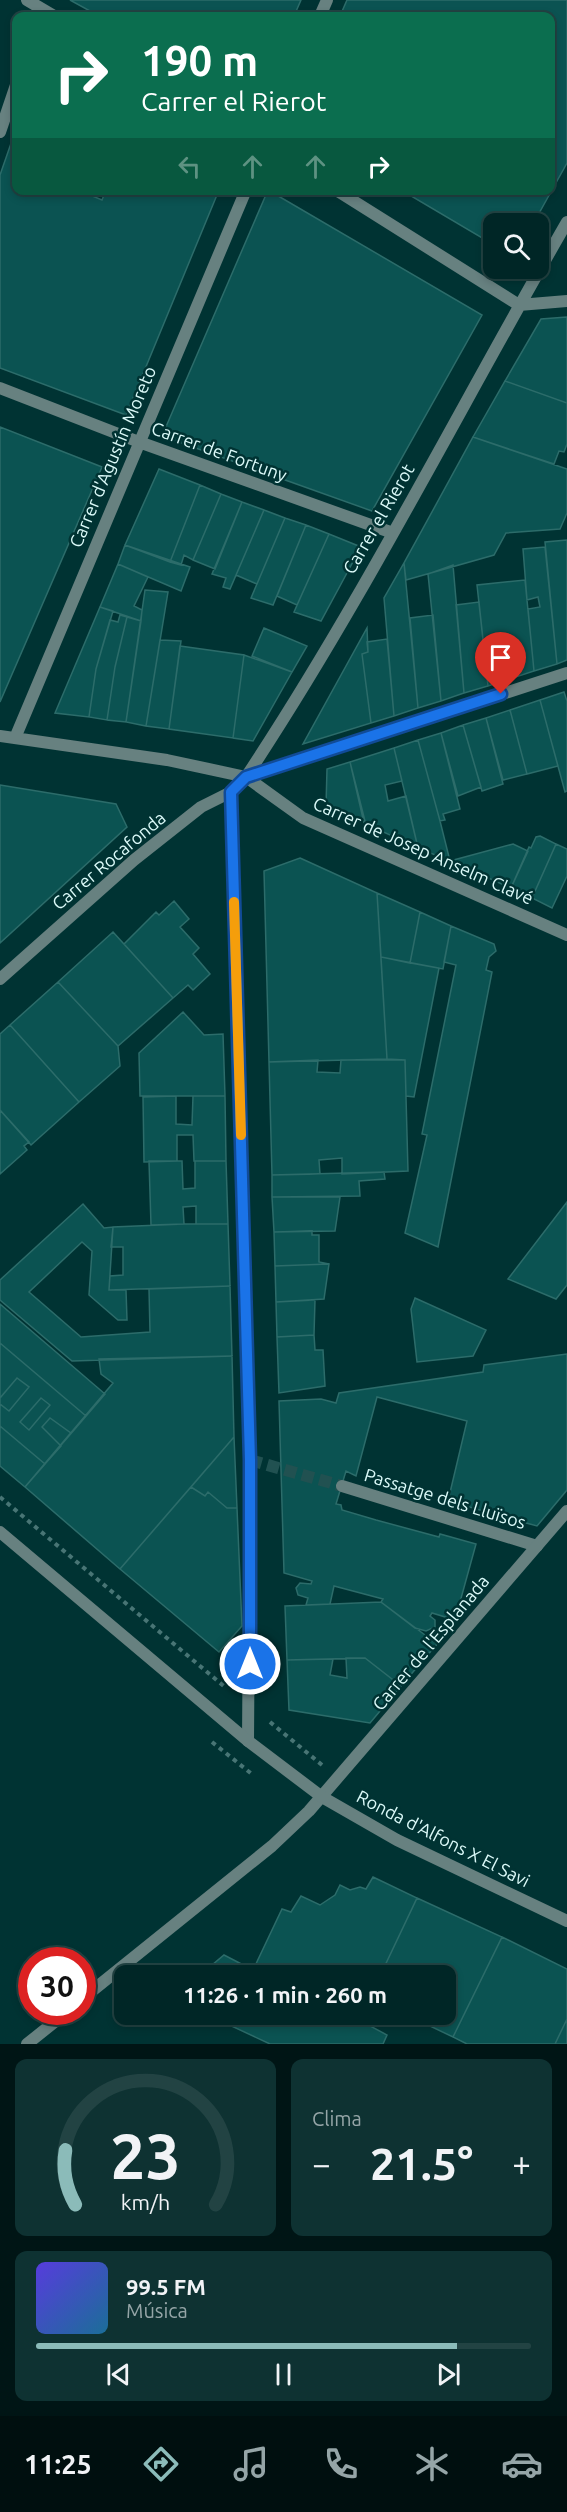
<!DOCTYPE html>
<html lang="es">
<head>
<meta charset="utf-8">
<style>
	:root { --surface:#002626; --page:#0e3232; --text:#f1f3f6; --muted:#95a5a7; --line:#224343; --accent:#8bbbb9 }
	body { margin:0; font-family:Ubuntu,sans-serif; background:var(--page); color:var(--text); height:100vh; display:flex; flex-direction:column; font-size:22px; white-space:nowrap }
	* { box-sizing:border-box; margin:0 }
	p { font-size:20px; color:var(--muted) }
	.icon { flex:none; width:33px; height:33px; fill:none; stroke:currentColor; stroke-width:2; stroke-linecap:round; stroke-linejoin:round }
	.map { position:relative; height:2044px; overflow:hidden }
	.panel { display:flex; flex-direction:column; gap:15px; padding:15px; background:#001515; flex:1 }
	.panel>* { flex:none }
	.hud { position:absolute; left:12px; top:12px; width:543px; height:183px; border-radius:12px; box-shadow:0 3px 9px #0003,0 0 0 2px var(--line); background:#0b6e4f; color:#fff; overflow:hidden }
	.tools { position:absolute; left:483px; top:213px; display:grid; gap:12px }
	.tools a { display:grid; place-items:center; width:66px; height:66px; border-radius:12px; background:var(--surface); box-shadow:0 3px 9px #0003,0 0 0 2px var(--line); font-size:30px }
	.speed { position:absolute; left:18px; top:1947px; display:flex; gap:12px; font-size:30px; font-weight:700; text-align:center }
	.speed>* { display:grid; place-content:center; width:78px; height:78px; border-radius:50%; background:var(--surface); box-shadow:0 3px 9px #0003,0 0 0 2px var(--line); line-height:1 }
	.speed .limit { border:9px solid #d22; background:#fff; color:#111 }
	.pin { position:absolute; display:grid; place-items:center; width:51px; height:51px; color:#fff; margin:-62px -26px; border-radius:50% 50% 50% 0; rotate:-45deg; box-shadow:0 0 6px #0007 }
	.pin .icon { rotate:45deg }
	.me { position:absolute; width:66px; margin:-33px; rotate:0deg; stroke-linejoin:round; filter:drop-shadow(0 0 4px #0008) }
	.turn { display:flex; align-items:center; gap:21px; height:126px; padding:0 30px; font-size:27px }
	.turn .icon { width:78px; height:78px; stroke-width:2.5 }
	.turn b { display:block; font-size:42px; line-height:51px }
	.lanes { display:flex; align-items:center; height:57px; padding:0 30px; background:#0003; justify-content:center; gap:30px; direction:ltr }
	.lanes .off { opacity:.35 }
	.big { font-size:45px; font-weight:700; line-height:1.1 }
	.panel .widget { flex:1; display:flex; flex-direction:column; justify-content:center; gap:9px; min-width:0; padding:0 21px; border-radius:12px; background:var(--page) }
	.panel .dial { align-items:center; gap:0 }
	.dial svg { height:156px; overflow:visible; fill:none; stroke:var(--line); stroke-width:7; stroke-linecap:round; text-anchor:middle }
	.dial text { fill:var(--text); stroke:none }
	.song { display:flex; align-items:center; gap:18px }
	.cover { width:72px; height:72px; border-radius:9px; background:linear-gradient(135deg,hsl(250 70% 55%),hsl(200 70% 35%)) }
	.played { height:6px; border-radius:3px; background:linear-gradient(90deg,var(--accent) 85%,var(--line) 85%) }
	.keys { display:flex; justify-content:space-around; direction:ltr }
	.heat { display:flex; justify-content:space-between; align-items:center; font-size:33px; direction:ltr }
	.panel .tiles { flex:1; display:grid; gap:15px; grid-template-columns:1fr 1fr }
	.widget:last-child { grid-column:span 2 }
	.trip { position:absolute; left:114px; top:1965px; width:342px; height:60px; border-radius:12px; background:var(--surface); box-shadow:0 3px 9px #0003,0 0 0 2px var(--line); font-weight:700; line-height:60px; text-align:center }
	.menu { display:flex; height:96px; justify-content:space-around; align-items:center; background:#000f0f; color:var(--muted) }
	.menu .icon { width:42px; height:42px }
	.menu .active { color:var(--accent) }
	.menu b { font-size:27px; color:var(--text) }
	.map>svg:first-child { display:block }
	.building { fill:#0b5352; stroke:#2c6c6a; stroke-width:1.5 }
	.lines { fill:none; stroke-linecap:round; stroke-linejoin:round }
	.pedestrian-tunnel { stroke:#215151; stroke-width:12; stroke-dasharray:12 6; stroke-linecap:butt }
	.path { stroke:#487575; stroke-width:4; stroke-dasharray:4.5 4.5; stroke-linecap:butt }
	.pedestrian { stroke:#678180; stroke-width:12 }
	.minor { stroke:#678180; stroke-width:12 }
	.tertiary { stroke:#678180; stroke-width:12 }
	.route-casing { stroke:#114b97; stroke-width:15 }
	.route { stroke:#1a73e8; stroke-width:10 }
	.slow { stroke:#f59e0b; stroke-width:10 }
	.labels { text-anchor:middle; stroke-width:5; stroke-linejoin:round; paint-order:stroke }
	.street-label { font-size:18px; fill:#dbfaf9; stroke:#033 }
</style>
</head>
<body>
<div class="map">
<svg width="567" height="2044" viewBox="0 0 567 2044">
	<rect width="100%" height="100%" fill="#033"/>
	<path class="building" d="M70 0H301L294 16H99Z
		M347 0H567V163L533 224H494V245L401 190H550V16H340Z
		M16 129V190H78L102 200 106 190H219L126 415 0 368V175Z
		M268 190 482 315 372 511 162 436Z
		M567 317V403L505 381 541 319Z
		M505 381 567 403V444L564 452 559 451 554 464 473 437Z
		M0 427 102 467 0 702Z
		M473 437 567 469V513L560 529 506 533 494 555 406 580 404 563Z
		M159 469 200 485 170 562 125 545Z
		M200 485 221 494 193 560 184 555 181 565 170 562Z
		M221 494 242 502 215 569 193 560Z
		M242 502 264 510 230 589 223 587 226 578 212 574Z
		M264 510 285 518 257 584 236 575Z
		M285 518 306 525 273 605 251 598Z
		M306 525 329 534 297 605 277 596Z
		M329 534 361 547 321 621 294 612Z
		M567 540V660L557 664 545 542Z
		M125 545 190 567 181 591 118 564Z
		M545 547 557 664 534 671 528 609 540 607 538 597 527 600 523 549Z
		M404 563 418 708 394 716 384 598Z
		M118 564 148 577 134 606 142 610 141 621 100 607Z
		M453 565 464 693 441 701 428 574Z
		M525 580 534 671 488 686 477 585Z
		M145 590 168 592 146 726 126 722Z
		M479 602 488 686 464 693 456 605Z
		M100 607 113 611 96 669 89 717 55 713Z
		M120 615 127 617 115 667 107 720 89 717 96 669 110 620 118 622Z
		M433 615 441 701 418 708 410 618Z
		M127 617 141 621 126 722 107 720 115 667Z
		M264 628 307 646 292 672 252 656Z
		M367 628 368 652 362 654 371 723 303 744Z
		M387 639 394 716 371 723 362 654 368 652 367 642Z
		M160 640 181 641 169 729 146 726Z
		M180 646 244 655 233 738 169 729Z
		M244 655 292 672 253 741 233 738Z
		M564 692 567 701V791L565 792 540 700Z
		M540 700 558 766 527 774 510 710Z
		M510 710 527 774 503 780 486 718Z
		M486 718 503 784 482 791 463 725Z
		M463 725 481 787 458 796 441 733Z
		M441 733 460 809 443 814 445 820 440 821 418 740Z
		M418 740 440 821 450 861 418 848 394 748Z
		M394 748 402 781 385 785 388 801 406 796 418 848 364 823 350 762Z
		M350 762 365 821 326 806 327 769Z
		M0 785 116 804 127 827 0 943Z
		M540 836 556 844 532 898 511 888 529 847 531 848 536 837Z
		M513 844 528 851 511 888 450 861Z
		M556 844 567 849V876L552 908 532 898Z
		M300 858 377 893 387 1059 269 1062 264 871Z
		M377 893 420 912 410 963 381 957Z
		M174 901 189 919 180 927 199 948 193 954 210 974 193 990 188 985 173 998 124 944 156 912 159 915Z
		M420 912 451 926 443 969 410 963Z
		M451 926 494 944 496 951 489 957 486 970 492 972 438 1247 405 1233 427 1135 422 1134 456 965 444 962Z
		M113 932 173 998 118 1046 58 982Z
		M381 957 439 968 414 1097 406 1096 405 1060 387 1059Z
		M58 982 118 1046 120 1066 79 1102 10 1025Z
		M183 1012 204 1035 223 1034 225 1096H140L139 1053Z
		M10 1025 79 1102 31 1145 0 1110V1034Z
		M318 1060 317 1072 340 1073 341 1060H405L408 1171 342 1174V1158L319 1160 320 1174 272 1175 269 1062Z
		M176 1096V1124L192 1125 193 1096H225L226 1161H194L193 1135H177V1161L144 1162 143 1097Z
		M0 1110 29 1142 24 1146 27 1150 0 1174Z
		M149 1161H182L183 1189 195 1188V1161H226L228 1224H196V1206L183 1207 184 1224 151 1225Z
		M384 1172 385 1179 359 1181 360 1196 272 1197V1175Z
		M272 1197H340L335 1231 274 1232Z
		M567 1202V1285L556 1299 508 1279Z
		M83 1204 104 1228 113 1227 109 1290H126L127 1320H118L89 1295 92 1251 82 1242 29 1292 81 1337 150 1332 149 1289 230 1286 232 1356 72 1361 0 1300V1280Z
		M184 1224H228L230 1286 109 1290 110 1276 123 1275V1247H111L113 1227Z
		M312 1231V1235H319V1262L329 1264 275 1266 274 1232Z
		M329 1264 324 1299 276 1302 275 1266Z
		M415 1298 486 1330 473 1356 417 1362 411 1309Z
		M315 1300 314 1335 277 1337 276 1302Z
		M0 1304 105 1394 86 1416 0 1343Z
		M0 1304 105 1394 25 1487 0 1466Z
		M314 1335 315 1350H323L325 1386 279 1393 277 1337Z
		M0 1343 86 1416 71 1433 50 1418 42 1427 61 1446 45 1464 0 1426V1404L9 1411 29 1387 17 1378 0 1398Z
		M567 1354V1490L537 1526 448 1501 467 1421 377 1397 356 1476 346 1471 336 1504 341 1505 342 1510 376 1520 439 1537 440 1534 476 1544 455 1620 432 1613 430 1616 435 1620V1627L426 1631 415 1628 381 1602 383 1599 334 1586 330 1604 306 1605 308 1598 298 1595 296 1588 300 1583 311 1584 312 1581 284 1573 279 1401 321 1399 336 1403 339 1393 483 1372 484 1365Z
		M232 1356 234 1437 120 1569 25 1487 113 1383 101 1374 99 1359Z
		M41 1398 50 1405 29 1430 20 1422Z
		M0 1426 45 1464 25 1487 0 1466Z
		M234 1437 237 1508H227L208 1492 205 1496 191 1487Z
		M191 1487 205 1496 208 1492 227 1508H237L242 1626 219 1652 120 1569Z
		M381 1602 437 1644 401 1686 365 1658 287 1660 285 1606Z
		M346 1658H365L401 1686 370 1723 289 1710 287 1660 333 1659 330 1675 347 1678Z
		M373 1877 417 1898 380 1976H265L253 1970 282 1909 291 1912 301 1896 320 1905 335 1895 340 1885 350 1890 360 1887 366 1889Z
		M417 1898 502 1937 453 2037 405 2014H446V1976H380Z
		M502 1937 567 1969V2019L555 2044H467L453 2037Z
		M224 1955 253 1970 265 1976H199Z
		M206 2014H348L387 2035 383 2044H270Z
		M567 2019V2044H555Z"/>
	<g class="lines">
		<path class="pedestrian-tunnel" d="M250 1460 342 1486"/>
		<path class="path" d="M0 1497 226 1688
			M270 1722 322 1765
			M212 1742 253 1775"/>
		<path class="pedestrian" d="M342 1486 537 1546"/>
		<path class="minor" d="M27 0 54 16
			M320 16 327 0
			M0 132 16 85
			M336 190 519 305 567 301
			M567 222C460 407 364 599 246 777L567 673
			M0 388 139 442 393 533
			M0 736 167 760 246 777 303 818 567 935
			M15 738 246 190
			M231 792 250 1460 248 1741
			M0 979 134 860 201 807 231 792 246 777
			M82 1999 272 1846 309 1811 567 1511
			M27 2044 67 2012"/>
		<path class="tertiary" d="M0 1532 248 1741 322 1797 397 1840 567 1921"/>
	</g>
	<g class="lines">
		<g class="route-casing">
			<path id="route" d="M250 1664V1460L231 792 246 777 501 694"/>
		</g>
		<use href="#route" class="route"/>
		<path class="slow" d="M234 902 241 1135"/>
	</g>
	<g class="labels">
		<g class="street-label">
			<text transform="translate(219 452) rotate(20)" y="6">Carrer de Fortuny</text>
			<text transform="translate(113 457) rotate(-67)" y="6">Carrer d'Agustín Moreto</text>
			<text transform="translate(379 519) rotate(-60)" y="6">Carrer el Rierot</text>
			<text transform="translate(423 851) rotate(24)" y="6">Carrer de Josep Anselm Clavé</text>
			<text transform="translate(109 861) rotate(-40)" y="6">Carrer Rocafonda</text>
			<text transform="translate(445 1499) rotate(17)" y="6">Passatge dels Lluïsos</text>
			<text transform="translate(431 1643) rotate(-50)" y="6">Carrer de l'Esplanada</text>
			<text transform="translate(443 1839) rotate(27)" y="6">Ronda d'Alfons X El Savi</text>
		</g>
	</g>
</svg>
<div class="tools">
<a><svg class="icon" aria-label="search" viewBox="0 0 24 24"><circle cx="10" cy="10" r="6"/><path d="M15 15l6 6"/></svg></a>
</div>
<div class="speed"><div class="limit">30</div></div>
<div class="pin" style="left:501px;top:694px;background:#d93025"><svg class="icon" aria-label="arrive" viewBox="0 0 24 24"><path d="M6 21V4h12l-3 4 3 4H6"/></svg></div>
<svg class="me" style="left:250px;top:1664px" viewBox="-20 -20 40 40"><circle r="17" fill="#1a73e8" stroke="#fff" stroke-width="3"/><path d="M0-11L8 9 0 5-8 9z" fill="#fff"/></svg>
<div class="trip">11:26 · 1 min · 260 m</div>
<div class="hud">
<div class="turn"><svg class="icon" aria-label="right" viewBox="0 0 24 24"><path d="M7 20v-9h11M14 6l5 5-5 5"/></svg><div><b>190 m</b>Carrer el Rierot</div></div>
<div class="lanes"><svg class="icon off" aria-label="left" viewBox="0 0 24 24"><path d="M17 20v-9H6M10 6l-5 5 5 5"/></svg><svg class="icon off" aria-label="ahead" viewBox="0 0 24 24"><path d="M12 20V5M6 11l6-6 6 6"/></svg><svg class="icon off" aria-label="ahead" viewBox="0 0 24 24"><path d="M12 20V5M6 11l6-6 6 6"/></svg><svg class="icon" aria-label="right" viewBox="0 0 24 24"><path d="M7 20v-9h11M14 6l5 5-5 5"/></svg></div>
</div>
</div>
<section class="panel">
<div class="tiles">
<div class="widget dial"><svg viewBox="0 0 100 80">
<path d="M14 69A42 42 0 1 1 86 69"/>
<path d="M14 69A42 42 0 0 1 9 41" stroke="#8bbbb9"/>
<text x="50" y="56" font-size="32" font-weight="700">23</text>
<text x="50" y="72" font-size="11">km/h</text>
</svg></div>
<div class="widget"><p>Clima</p>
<div class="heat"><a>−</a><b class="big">21.5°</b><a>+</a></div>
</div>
<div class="widget">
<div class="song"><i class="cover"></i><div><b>99.5 FM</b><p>Música</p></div></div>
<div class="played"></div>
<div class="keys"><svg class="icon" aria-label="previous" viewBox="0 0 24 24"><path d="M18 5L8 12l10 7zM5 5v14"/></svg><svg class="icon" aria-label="pause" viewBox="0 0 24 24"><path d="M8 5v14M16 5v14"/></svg><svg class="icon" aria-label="next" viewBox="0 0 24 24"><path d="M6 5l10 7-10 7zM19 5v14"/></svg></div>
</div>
</div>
</section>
<nav class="menu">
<b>11:25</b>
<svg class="icon active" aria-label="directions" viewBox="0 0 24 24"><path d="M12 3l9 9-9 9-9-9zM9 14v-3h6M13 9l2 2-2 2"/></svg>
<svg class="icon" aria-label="music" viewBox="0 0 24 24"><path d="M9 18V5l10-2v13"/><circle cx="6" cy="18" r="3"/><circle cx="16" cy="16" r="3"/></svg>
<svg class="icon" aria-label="phone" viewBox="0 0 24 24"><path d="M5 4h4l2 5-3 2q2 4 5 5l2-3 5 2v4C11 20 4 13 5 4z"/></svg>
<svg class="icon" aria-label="climate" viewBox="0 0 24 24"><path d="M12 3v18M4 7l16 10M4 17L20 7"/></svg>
<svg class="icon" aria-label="car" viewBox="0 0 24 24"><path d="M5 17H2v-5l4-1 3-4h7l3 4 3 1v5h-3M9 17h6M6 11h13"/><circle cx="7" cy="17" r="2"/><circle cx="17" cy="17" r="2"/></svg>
</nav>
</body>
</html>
